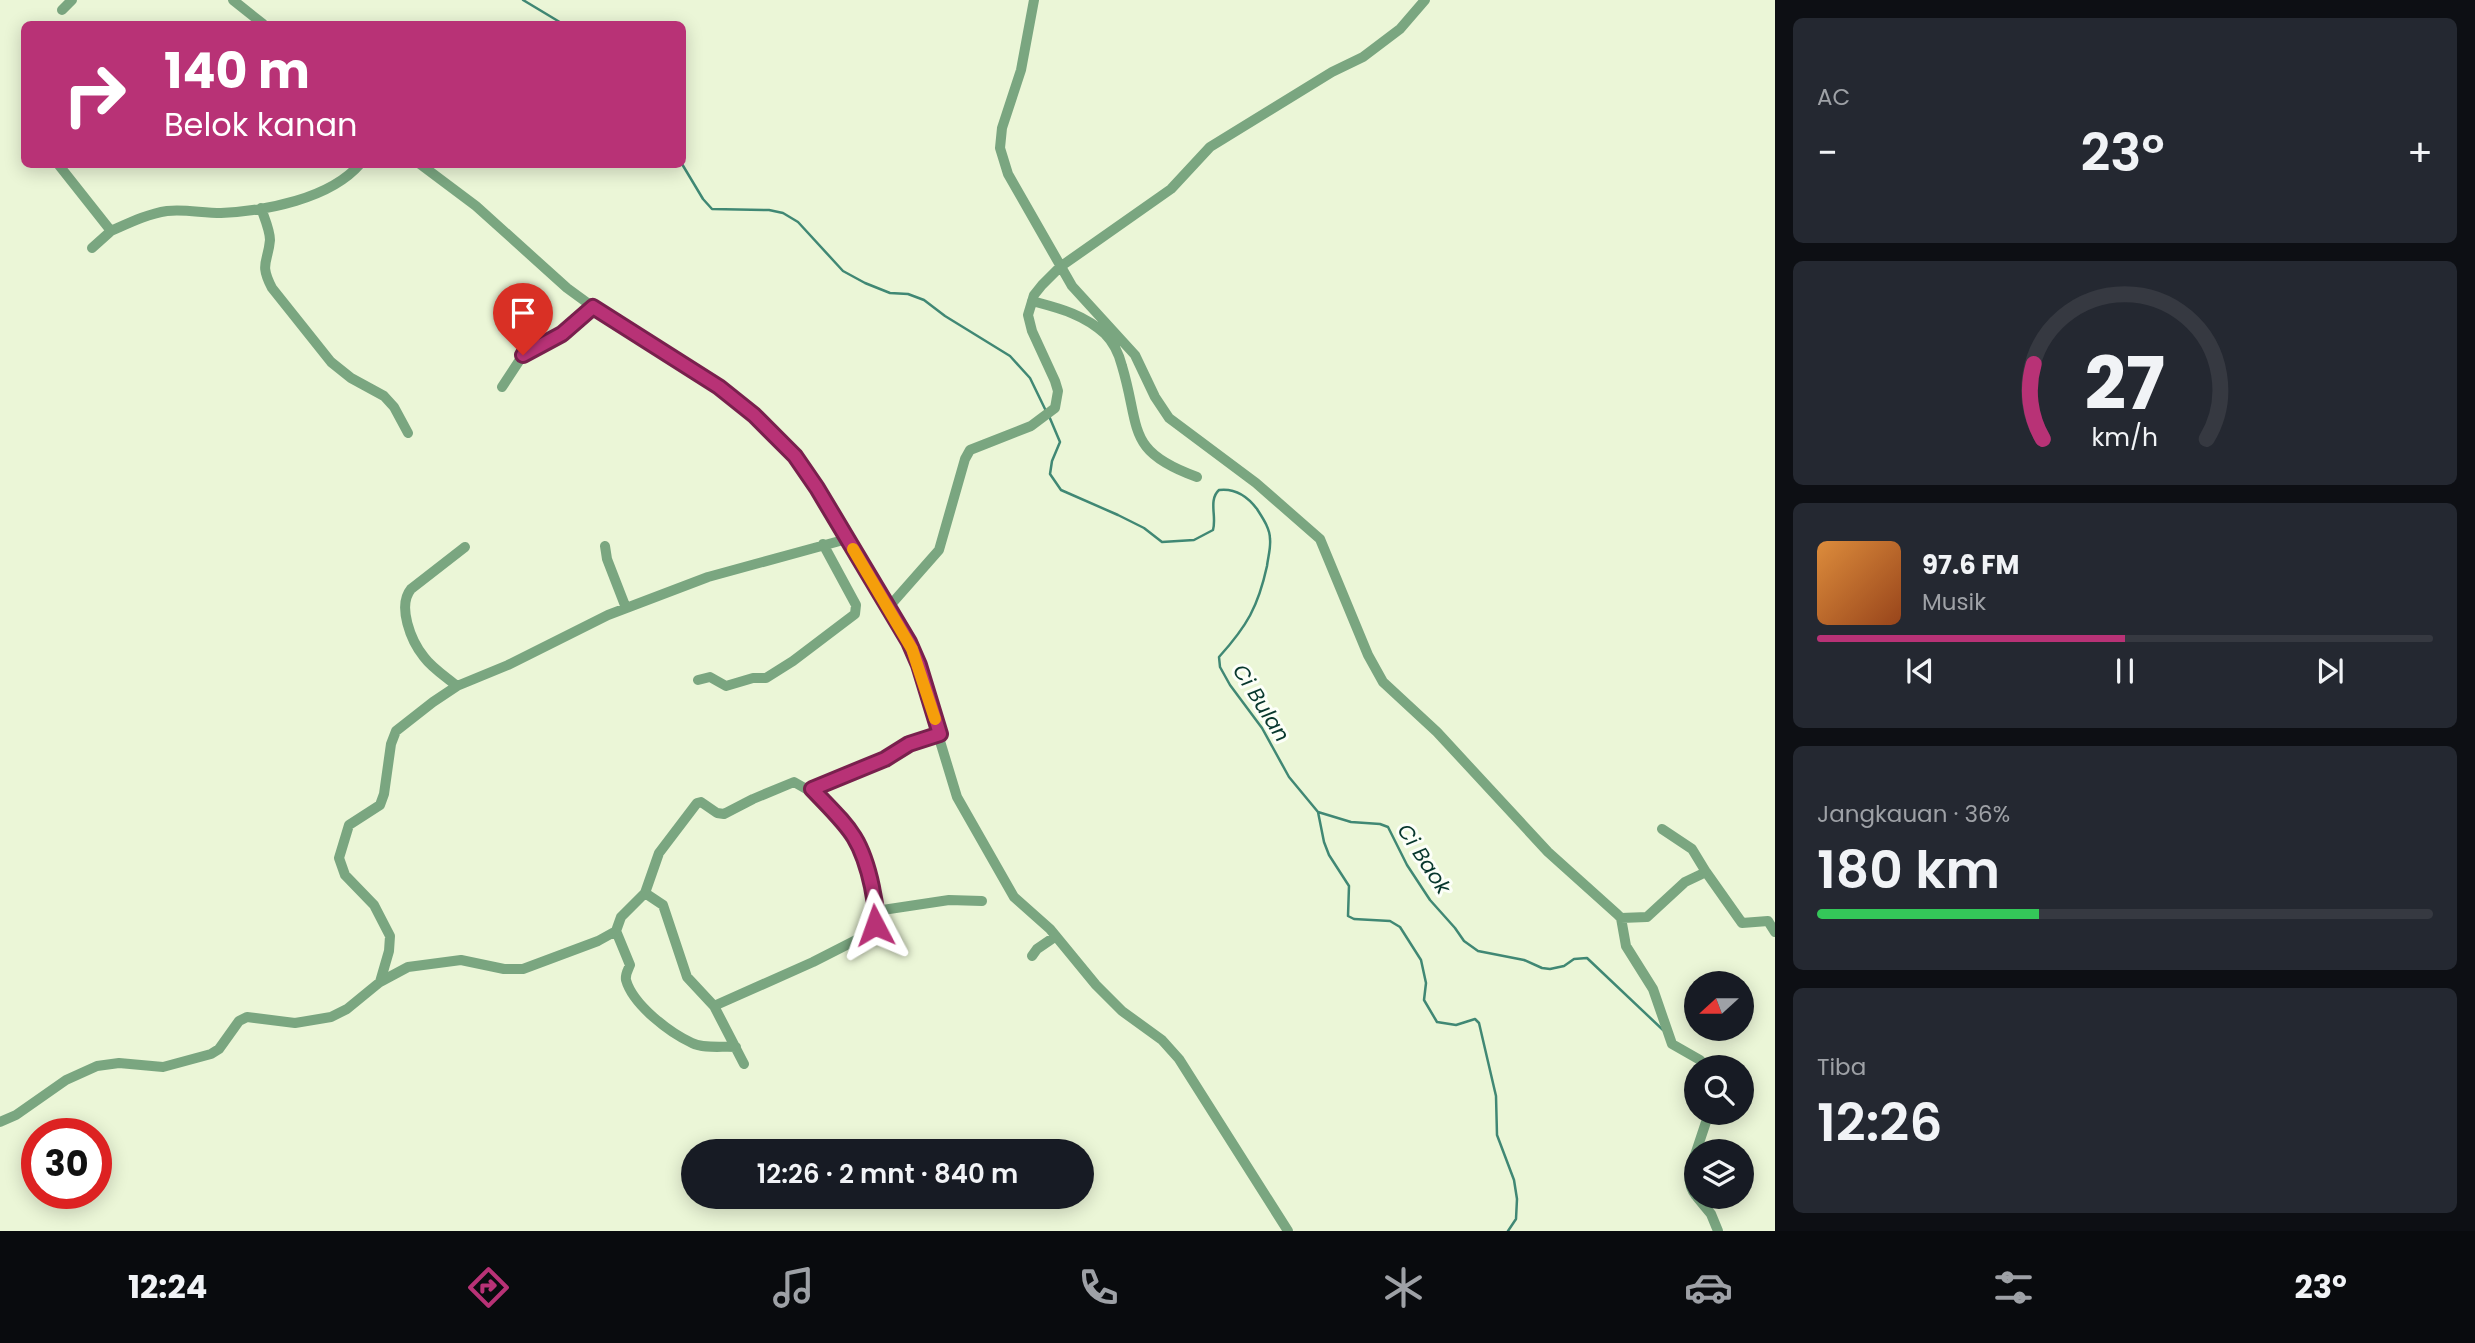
<!DOCTYPE html>
<html lang="id">
<head>
<meta charset="utf-8">
<style>
	:root { --surface:#171b24; --page:#242831; --text:#f1f3f6; --muted:#9ea1a6; --line:#363941; --accent:#b83276 }
	body { margin:0; font-family:Poppins,sans-serif; background:var(--page); color:var(--text); height:100vh; display:flex; flex-direction:column; font-size:26px; white-space:nowrap }
	* { box-sizing:border-box; margin:0 }
	p { font-size:23px; color:var(--muted) }
	.icon { flex:none; width:38px; height:38px; fill:none; stroke:currentColor; stroke-width:2; stroke-linecap:round; stroke-linejoin:round }
	.map { position:relative; flex:1; overflow:hidden }
	.details { display:flex; flex-direction:column; gap:18px; padding:18px; background:#0d0f14; width:700px }
	.details>* { flex:none }
	.guide { position:absolute; left:21px; top:21px; width:665px; height:147px; border-radius:10px; box-shadow:0 4px 18px #0003; background:#b83276; color:#fff; overflow:hidden }
	.needle { width:46px; rotate:249deg }
	.tools { position:absolute; left:1684px; top:971px; display:grid; gap:14px }
	.tools a { display:grid; place-items:center; width:70px; height:70px; border-radius:50%; background:var(--surface); box-shadow:0 4px 18px #0003; font-size:35px }
	.speed { position:absolute; left:21px; top:1118px; display:flex; gap:14px; font-size:35px; font-weight:700; text-align:center }
	.speed>* { display:grid; place-content:center; width:91px; height:91px; border-radius:50%; background:var(--surface); box-shadow:0 4px 18px #0003; line-height:1 }
	.speed .limit { border:10px solid #d22; background:#fff; color:#111 }
	.pin { position:absolute; display:grid; place-items:center; width:60px; height:60px; color:#fff; margin:-72px -30px; border-radius:50% 50% 50% 0; rotate:-45deg; box-shadow:0 0 7px #0007 }
	.pin .icon { rotate:45deg }
	.me { position:absolute; width:77px; margin:-38px; rotate:356deg; stroke-linejoin:round; filter:drop-shadow(0 0 5px #0008) }
	.turn { display:flex; align-items:center; gap:24px; height:147px; padding:0 28px; font-size:32px }
	.turn .icon { width:91px; height:91px; stroke-width:2.5 }
	.turn b { display:block; font-size:49px; line-height:60px }
	.big { font-size:52px; font-weight:600; line-height:1.1 }
	.details .widget { flex:1; display:flex; flex-direction:column; justify-content:center; gap:10px; min-width:0; padding:0 24px; border-radius:10px; background:var(--page) }
	.details .dial { align-items:center; gap:0 }
	.dial svg { height:182px; overflow:visible; fill:none; stroke:var(--line); stroke-width:7; stroke-linecap:round; text-anchor:middle }
	.dial text { fill:var(--text); stroke:none }
	.song { display:flex; align-items:center; gap:21px }
	.cover { width:84px; height:84px; border-radius:10px; background:linear-gradient(135deg,hsl(30 70% 55%),hsl(20 70% 35%)) }
	.played { height:7px; border-radius:4px; background:linear-gradient(90deg,var(--accent) 50%,var(--line) 50%) }
	.keys { display:flex; justify-content:space-around; direction:ltr }
	.heat { display:flex; justify-content:space-between; align-items:center; font-size:38px; direction:ltr }
	.charge { height:10px; border-radius:5px; background:linear-gradient(90deg,#34c759 36%,var(--line) 0) }
	.trip { position:absolute; left:681px; top:1139px; width:413px; height:70px; border-radius:35px; background:var(--surface); box-shadow:0 4px 18px #0003; font-weight:600; line-height:70px; text-align:center }
	.tabs { display:flex; height:112px; justify-content:space-around; align-items:center; background:#090b0e; color:var(--muted) }
	.tabs .icon { width:49px; height:49px }
	.tabs .current { color:var(--accent) }
	.tabs b { font-size:32px; color:var(--text) }
	main { display:flex; flex:1; min-height:0 }
	.map>svg:first-child { display:block }
	.lines { fill:none; stroke-linecap:round; stroke-linejoin:round }
	.stream { stroke:#408874; stroke-width:2.5 }
	.minor { stroke:#7aa680; stroke-width:10 }
	.route-casing { stroke:#78204d; stroke-width:18 }
	.route { stroke:#b83276; stroke-width:12 }
	.slow { stroke:#f59e0b; stroke-width:12 }
	.labels { text-anchor:middle; stroke-width:6; stroke-linejoin:round; paint-order:stroke }
	.water-label { font-size:21px; font-style:italic; fill:#07372d; stroke:#fcfff8 }
</style>
</head>
<body>
<main>
<div class="map">
<svg width="1775" height="1231" viewBox="0 0 1775 1231">
	<rect width="100%" height="100%" fill="#ebf6d7"/>
	<g class="lines">
		<path class="stream" d="M523 0 563 24
			M682 164 703 199 712 209 769 210 783 213 798 222 843 271 865 283 890 293 908 294 924 300 945 316 1010 356 1030 378 1046 411
			M1049 416 1060 442 1052 461 1050 474 1061 490 1118 515 1144 528 1162 542 1194 540 1213 530C1217 517 1208 500 1219 490 1235 488 1248 497 1257 509 1262 517 1270 528 1270 539 1271 548 1268 557 1267 566 1258 607 1247 626 1219 657L1220 667 1230 685 1262 728 1289 777 1318 812 1324 842 1329 855 1349 886 1348 916 1354 919 1390 921 1400 927 1421 960 1426 983 1424 1000 1437 1022 1456 1025 1475 1019 1479 1023 1496 1096 1497 1135 1514 1180 1517 1199 1516 1219 1508 1231
			M1318 812 1351 822 1380 824 1388 827 1407 865 1430 900 1455 928 1464 941 1478 951 1524 960 1542 968 1550 969 1564 966 1574 959 1587 958 1663 1030"/>
		<path class="minor" d="M233 0 263 24
			M1034 0 1021 70 1002 128 1000 148 1008 174 1072 286 1135 355 1155 397 1169 418 1256 483 1320 539 1368 655 1383 682 1437 732 1548 852 1617 914 1621 918 1626 946 1653 989 1672 1044 1700 1060 1705 1068
			M62 10 72 0
			M58 164 111 231 92 248
			M420 164 476 206 567 288 593 307 696 372 736 400 783 443 795 456 817 488 912 649 957 797 1014 897 1050 929 1096 985 1122 1011 1162 1040 1179 1059 1288 1231
			M261 208C264 217 270 230 270 240 268 263 259 263 272 288L331 362 351 378 384 396 394 407 408 433
			M111 231C129 223 147 214 167 211 185 209 202 213 221 213 265 211 330 199 360 164
			M1032 301C1058 308 1084 314 1105 334 1114 343 1119 354 1122 366 1141 429 1125 451 1197 477
			M502 387 523 355 562 334 593 307
			M605 546 607 559 626 608
			M887 609 939 550 965 459 970 450 1031 426 1055 408 1058 391 1055 381 1032 331 1028 315 1034 295 1042 285 1060 267 1171 189 1210 147 1332 72 1363 57 1400 29 1425 0
			M698 680 710 677 726 686 753 678H766L793 661 855 614 856 605 823 544
			M457 686C446 677 432 668 424 657 411 641 397 606 411 589L465 547
			M1662 829 1692 849 1706 872
			M645 893 663 905 687 977 714 1006 744 1064
			M876 911 949 900 982 901
			M1621 918 1647 917 1685 882 1706 872 1742 923 1768 921 1775 932
			M616 931 630 965C628 970 625 974 626 980 633 1005 670 1033 692 1043 704 1049 722 1046 736 1047
			M1032 956 1037 949 1056 936
			M380 982 389 951 390 936 374 905 345 875 339 858 349 825 380 805 384 794 391 744 396 731 433 702 457 686 508 665 608 615 708 577 847 539
			M714 1006 813 962 866 935 875 925 876 911 863 852 847 825 812 789
			M0 1122 16 1115 66 1080 97 1066 119 1063 163 1067 211 1054 219 1049 239 1021 247 1017 295 1023 331 1017 347 1009 380 982 408 967 461 960 504 969H523L598 941 616 931 621 917 645 893 659 853 697 803 701 802 717 813 724 814 753 799 794 782 808 790 812 789 885 759 909 744 940 734
			M1696 1152C1690 1167 1685 1182 1696 1196
			M1696 1152 1709 1113
			M1697 1197 1711 1214 1718 1231"/>
	</g>
	<g class="lines">
		<g class="route-casing">
			<path id="route" d="M523 355 562 334 593 307 719 387 754 415 795 456 817 488 909 642 919 665 940 734 909 744 885 759 812 789C847 826 861 835 872 887 874 900 878 912 875 925"/>
		</g>
		<use href="#route" class="route"/>
		<path class="slow" d="M853 549 912 649 935 719"/>
	</g>
	<g class="labels">
		<g class="water-label">
			<text transform="translate(1261 703) rotate(58)" y="7">Ci Bulan</text>
			<text transform="translate(1424 859) rotate(57)" y="7">Ci Baok</text>
		</g>
	</g>
</svg>
<div class="tools">
<a><svg class="needle" viewBox="-14 -14 28 28"><path d="M0-13l5 13h-10z" fill="#e53935"/><path d="M0 13l5-13h-10z" fill="#9ea1a6"/></svg></a>
<a><svg class="icon" aria-label="search" viewBox="0 0 24 24"><circle cx="10" cy="10" r="6"/><path d="M15 15l6 6"/></svg></a>
<a><svg class="icon" aria-label="layers" viewBox="0 0 24 24"><path d="M12 4l9 5-9 5-9-5zM3 14l9 5 9-5"/></svg></a>
</div>
<div class="speed"><div class="limit">30</div></div>
<div class="pin" style="left:523px;top:355px;background:#d93025"><svg class="icon" aria-label="arrive" viewBox="0 0 24 24"><path d="M6 21V4h12l-3 4 3 4H6"/></svg></div>
<svg class="me" style="left:875px;top:925px" viewBox="-20 -20 40 40"><path d="M0-17L14 15 0 8-14 15z" fill="#b83276" stroke="#fff" stroke-width="4"/></svg>
<div class="trip">12:26 · 2 mnt · 840 m</div>
<div class="guide">
<div class="turn"><svg class="icon" aria-label="right" viewBox="0 0 24 24"><path d="M7 20v-9h11M14 6l5 5-5 5"/></svg><div><b>140 m</b>Belok kanan</div></div>
</div>
</div>
<section class="details">
<div class="widget"><p>AC</p>
<div class="heat"><a>−</a><b class="big">23°</b><a>+</a></div>
</div>
<div class="widget dial"><svg viewBox="0 0 100 80">
<path d="M14 69A42 42 0 1 1 86 69"/>
<path d="M14 69A42 42 0 0 1 10 36" stroke="#b83276"/>
<text x="50" y="56" font-size="32" font-weight="700">27</text>
<text x="50" y="72" font-size="11">km/h</text>
</svg></div>
<div class="widget">
<div class="song"><i class="cover"></i><div><b>97.6 FM</b><p>Musik</p></div></div>
<div class="played"></div>
<div class="keys"><svg class="icon" aria-label="previous" viewBox="0 0 24 24"><path d="M18 5L8 12l10 7zM5 5v14"/></svg><svg class="icon" aria-label="pause" viewBox="0 0 24 24"><path d="M8 5v14M16 5v14"/></svg><svg class="icon" aria-label="next" viewBox="0 0 24 24"><path d="M6 5l10 7-10 7zM19 5v14"/></svg></div>
</div>
<div class="widget"><p>Jangkauan · 36%</p><b class="big">180 km</b><div class="charge"></div></div>
<div class="widget"><p>Tiba</p><b class="big">12:26</b></div>
</section>
</main>
<nav class="tabs">
<b>12:24</b>
<svg class="icon current" aria-label="directions" viewBox="0 0 24 24"><path d="M12 3l9 9-9 9-9-9zM9 14v-3h6M13 9l2 2-2 2"/></svg>
<svg class="icon" aria-label="music" viewBox="0 0 24 24"><path d="M9 18V5l10-2v13"/><circle cx="6" cy="18" r="3"/><circle cx="16" cy="16" r="3"/></svg>
<svg class="icon" aria-label="phone" viewBox="0 0 24 24"><path d="M5 4h4l2 5-3 2q2 4 5 5l2-3 5 2v4C11 20 4 13 5 4z"/></svg>
<svg class="icon" aria-label="climate" viewBox="0 0 24 24"><path d="M12 3v18M4 7l16 10M4 17L20 7"/></svg>
<svg class="icon" aria-label="car" viewBox="0 0 24 24"><path d="M5 17H2v-5l4-1 3-4h7l3 4 3 1v5h-3M9 17h6M6 11h13"/><circle cx="7" cy="17" r="2"/><circle cx="17" cy="17" r="2"/></svg>
<svg class="icon" aria-label="filters" viewBox="0 0 24 24"><path d="M4 7h16M4 17h16"/><circle cx="9" cy="7" r="2"/><circle cx="15" cy="17" r="2"/></svg>
<b>23°</b>
</nav>
</body>
</html>
